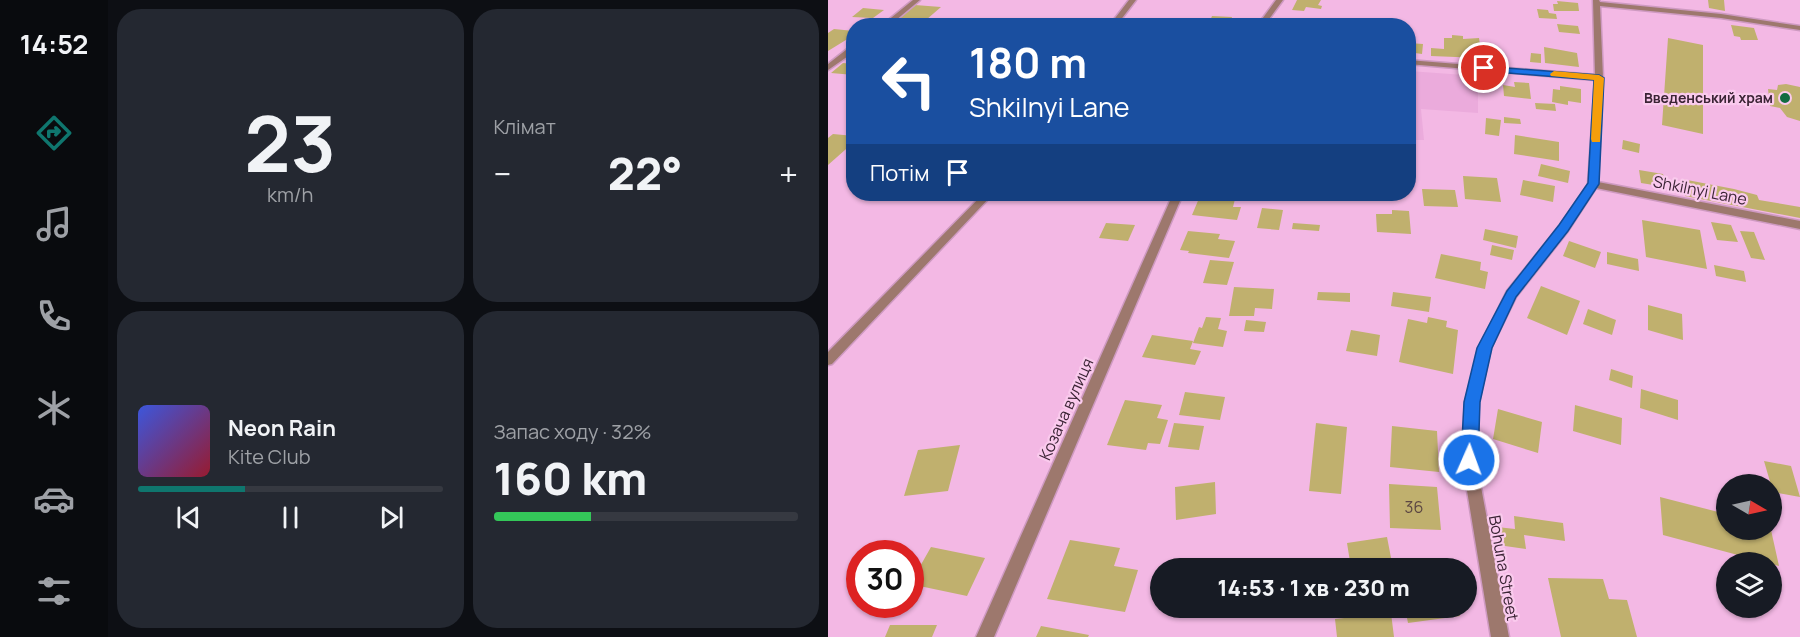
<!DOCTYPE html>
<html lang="uk">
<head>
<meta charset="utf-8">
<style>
	:root { --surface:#171b24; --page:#242831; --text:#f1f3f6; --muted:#9ea1a6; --line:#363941; --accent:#0f766e }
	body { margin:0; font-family:Manrope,sans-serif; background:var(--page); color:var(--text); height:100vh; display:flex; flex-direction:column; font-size:22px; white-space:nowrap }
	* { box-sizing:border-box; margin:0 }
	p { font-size:20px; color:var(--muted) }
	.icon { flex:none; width:33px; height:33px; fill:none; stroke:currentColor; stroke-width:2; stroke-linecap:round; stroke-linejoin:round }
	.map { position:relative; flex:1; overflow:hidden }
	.panel { display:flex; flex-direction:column; gap:9px; padding:9px; background:#0d0f14; width:720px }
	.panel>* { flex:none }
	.guide { position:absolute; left:18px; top:18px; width:570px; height:183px; border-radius:24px; box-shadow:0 2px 4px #0004; background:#1a4fa0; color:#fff; overflow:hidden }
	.needle { width:39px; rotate:99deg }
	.buttons { position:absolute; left:888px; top:474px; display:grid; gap:12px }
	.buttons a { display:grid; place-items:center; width:66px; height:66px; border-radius:50%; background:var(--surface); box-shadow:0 2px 4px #0004; font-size:30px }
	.speed { position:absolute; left:18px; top:540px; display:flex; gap:12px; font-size:30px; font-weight:700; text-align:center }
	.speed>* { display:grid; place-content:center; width:78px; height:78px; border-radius:50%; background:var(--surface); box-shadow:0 2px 4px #0004; line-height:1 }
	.speed .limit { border:9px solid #d22; background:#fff; color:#111 }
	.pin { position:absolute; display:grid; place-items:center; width:51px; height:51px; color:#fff; margin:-26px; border:3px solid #fff; border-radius:50%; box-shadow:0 2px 6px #0007 }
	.me { position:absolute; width:66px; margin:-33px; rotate:2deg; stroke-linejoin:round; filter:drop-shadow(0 0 4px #0008) }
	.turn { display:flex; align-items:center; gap:21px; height:126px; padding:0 24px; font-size:27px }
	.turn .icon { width:78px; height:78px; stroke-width:2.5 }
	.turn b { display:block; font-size:42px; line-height:51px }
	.then { display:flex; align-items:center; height:57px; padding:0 24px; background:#0003; gap:12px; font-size:22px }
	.big { font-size:45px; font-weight:800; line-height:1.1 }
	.panel .card { flex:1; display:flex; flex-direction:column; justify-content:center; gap:9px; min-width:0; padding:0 21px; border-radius:24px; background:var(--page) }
	.panel .dial { align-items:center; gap:0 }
	.dial b { font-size:78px; line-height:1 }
	.song { display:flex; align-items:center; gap:18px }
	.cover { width:72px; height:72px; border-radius:9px; background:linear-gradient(135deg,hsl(230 70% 55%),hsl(350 70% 35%)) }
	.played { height:6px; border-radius:3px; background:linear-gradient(90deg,var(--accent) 35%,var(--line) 35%) }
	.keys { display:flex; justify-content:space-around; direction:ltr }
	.heat { display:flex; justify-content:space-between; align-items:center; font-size:33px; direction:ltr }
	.charge { height:9px; border-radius:4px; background:linear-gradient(90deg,#34c759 32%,var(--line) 0) }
	.panel .tiles { flex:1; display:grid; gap:9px; grid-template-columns:repeat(2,1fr) }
	.trip { position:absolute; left:322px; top:558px; width:327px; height:60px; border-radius:30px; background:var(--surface); box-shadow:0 2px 4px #0004; font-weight:800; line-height:60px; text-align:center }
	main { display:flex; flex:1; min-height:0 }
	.tab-bar { display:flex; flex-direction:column; width:108px; justify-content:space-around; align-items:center; background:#090b0e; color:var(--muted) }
	.tab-bar .icon { width:42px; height:42px }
	.tab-bar .selected { color:var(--accent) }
	.tab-bar b { font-size:27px; color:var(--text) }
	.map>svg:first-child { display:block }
	.built { fill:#ebabdc }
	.building { fill:#c0b06e }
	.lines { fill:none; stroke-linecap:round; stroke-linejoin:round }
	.minor-casing { stroke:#ce9ac1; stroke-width:3 }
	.minor { fill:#9d786d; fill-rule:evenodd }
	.route { fill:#1a73e8; stroke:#114b97; stroke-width:1.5 }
	.slow { fill:#f59e0b }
	.poi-dot { fill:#106c40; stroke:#facaed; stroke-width:2 }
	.labels { text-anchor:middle; stroke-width:4.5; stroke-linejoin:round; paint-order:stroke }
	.far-poi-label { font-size:14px; font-weight:bold; fill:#3b2435; stroke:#facaed; text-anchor:end }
	.street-label { font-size:16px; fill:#3b2435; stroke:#facaed }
	.near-number-label { font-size:16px; fill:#5c4743 }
</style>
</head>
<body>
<main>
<nav class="tab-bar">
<b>14:52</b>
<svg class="icon selected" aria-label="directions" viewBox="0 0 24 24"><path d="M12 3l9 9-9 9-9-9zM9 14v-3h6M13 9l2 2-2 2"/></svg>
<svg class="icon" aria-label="music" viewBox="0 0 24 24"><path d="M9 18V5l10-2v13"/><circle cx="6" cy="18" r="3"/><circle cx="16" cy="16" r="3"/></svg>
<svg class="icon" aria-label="phone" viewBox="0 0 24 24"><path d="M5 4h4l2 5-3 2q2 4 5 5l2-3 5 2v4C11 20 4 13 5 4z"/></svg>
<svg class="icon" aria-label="climate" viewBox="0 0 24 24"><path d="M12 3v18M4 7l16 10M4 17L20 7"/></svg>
<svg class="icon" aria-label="car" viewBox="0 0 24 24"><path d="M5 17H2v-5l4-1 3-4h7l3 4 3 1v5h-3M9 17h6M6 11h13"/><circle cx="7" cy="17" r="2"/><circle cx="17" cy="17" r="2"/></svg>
<svg class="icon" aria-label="filters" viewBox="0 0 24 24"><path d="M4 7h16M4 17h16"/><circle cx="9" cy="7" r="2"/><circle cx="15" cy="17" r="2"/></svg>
</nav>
<section class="panel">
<div class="tiles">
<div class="card dial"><b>23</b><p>km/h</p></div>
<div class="card"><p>Клімат</p>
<div class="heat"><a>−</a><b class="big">22°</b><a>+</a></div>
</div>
<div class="card">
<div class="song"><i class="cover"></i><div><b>Neon Rain</b><p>Kite Club</p></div></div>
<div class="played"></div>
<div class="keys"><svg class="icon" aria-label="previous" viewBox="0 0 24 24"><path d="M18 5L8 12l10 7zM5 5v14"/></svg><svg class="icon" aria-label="pause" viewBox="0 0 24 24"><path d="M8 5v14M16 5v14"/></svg><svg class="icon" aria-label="next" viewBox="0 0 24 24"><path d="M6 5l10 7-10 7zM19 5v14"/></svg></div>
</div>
<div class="card"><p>Запас ходу · 32%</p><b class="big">160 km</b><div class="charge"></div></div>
</div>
</section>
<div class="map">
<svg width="972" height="637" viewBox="0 0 972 637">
	<rect width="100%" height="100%" fill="#f3b8e4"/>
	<path class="built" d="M581 71 650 76V113L593 109 596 140H581Z"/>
	<path class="building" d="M469 0H493L490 5 494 6 493 9 478 7 476 11 464 10Z
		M880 0H896L897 11 881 8Z
		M729 1 750 3 751 11H726L725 4H730Z
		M87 5 113 7 98 20 72 18Z
		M35 8 56 10 45 18 24 17Z
		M709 9 720 10 721 13 728 14 729 19 711 18Z
		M384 16 404 17 401 26H380Z
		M450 20 482 23 481 26 448 25Z
		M729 24 750 26 752 34 731 32Z
		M903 25 926 28 930 40H913L912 37 906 36Z
		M6 29 26 31V35L0 51V33Z
		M624 35 635 36V39L651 38 652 45H646V50L651 51 652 58 603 56V48L616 49V38H624Z
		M840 38 875 45V134L834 125Z
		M581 43 595 44 594 54 580 52Z
		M716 47 749 53 751 67 717 63Z
		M703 53 713 54V63L702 62Z
		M15 63 26 64V75L3 73Z
		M686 82 701 83 703 99 676 96 675 85 687 87Z
		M958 84 972 87V121L959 117 952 108 942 106 940 89 949 90 950 85Z
		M732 86 753 89V103L740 101V105L724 102 725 89 732 90Z
		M707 103 727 104 728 111 708 109Z
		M676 117 692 119 693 124 676 123Z
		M658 118 673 120 671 136 657 134Z
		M5 134 26 136V142L0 165V138Z
		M687 135 731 142V161L686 154Z
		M795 140 812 144 811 153 794 149Z
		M713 164 742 171 740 183 710 176Z
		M811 170 835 174 838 187 813 183Z
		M635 176 669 178 673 202 637 199Z
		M854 179 906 189 929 195 931 200 972 207V218L857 196Z
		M695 180 727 186 725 202 692 195Z
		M594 189 627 190 630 207 596 206Z
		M372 196 407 199 405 207H413L409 220 364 215Z
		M434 208 455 210 451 230 429 228Z
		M564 210 581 211 583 234 549 232 548 214H564Z
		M814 220 872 230 879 269 818 257Z
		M883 222 903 225 910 242 889 240Z
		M278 223 307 225 300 241 271 238Z
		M465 223 492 225 491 231 464 229Z
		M657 229 690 236 688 248 655 240Z
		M360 231 392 234 390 239 407 241 401 258 360 253 361 251 352 250Z
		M912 231 926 232 937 260 923 258Z
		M741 241 773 252 767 268 735 256Z
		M664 245 686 250 684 260 662 255Z
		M779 252 810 259 811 271 779 264Z
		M613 254 653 262 652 270 660 272 657 289 607 278Z
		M382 260 406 262 399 285 375 283Z
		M886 265 916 271 918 282 888 276Z
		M713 286 752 301 739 335 699 318Z
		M406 287 446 289 444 309 427 308 426 316H401Z
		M490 292 522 293V302L489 300Z
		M565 292 603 297 601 312 563 306Z
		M820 305 854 314 855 340 820 330Z
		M760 309 788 320 784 335 755 324Z
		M378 317 393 318 390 329 399 331 395 347 365 343 371 327 374 328Z
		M600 317 619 321 618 327 630 330 625 374 571 362 580 319 599 323Z
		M418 320 438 322 436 332 416 331Z
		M523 330 552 335 549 356 518 351Z
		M324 335 365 341 362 349 373 351 367 365 314 357Z
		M783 369 805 376 804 388 781 380Z
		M813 389 850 400V420L812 408Z
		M357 392 397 397 392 420 351 415Z
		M297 400 334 405 329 418 340 420 332 444 320 443 318 450 279 445Z
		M747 405 794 418 793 445 745 431Z
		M670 409 714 422 710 453 665 439Z
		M346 423 376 426 371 450 340 447Z
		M488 423 519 427 513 494 481 491Z
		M564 426 609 431 611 472 562 467Z
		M132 445 120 491 76 496 90 450Z
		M936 461 963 466 972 497 945 492Z
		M387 482 388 514 348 520 347 487Z
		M561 484 609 487 613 530 562 528Z
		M832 497 898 514V530H943L951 566 835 535Z
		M686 516 735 523 737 541 696 535 698 549 670 545 669 527 687 529Z
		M559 537 565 568H523L519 543Z
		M242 540 292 548 286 566 310 570 297 612 219 599Z
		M103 547 157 558 139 596 82 584Z
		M720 578 775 579 781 599 799 600 809 637H733Z
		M577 608H630L632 616 580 623Z
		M563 613 566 637H509L507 619Z
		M62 625H109L104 637H57Z
		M213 626 261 635 260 637H208Z"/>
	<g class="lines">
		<g class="minor-casing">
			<path id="minor" d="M85 0H92L61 26H53Z
				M301 0H308L288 26H281Z
				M448 0H455L436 26H429Z
				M765 0H771L772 2 893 14 972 26V30L893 18 772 6 775 78 770 182 972 221V229L768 188 740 231 688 297 663 348 651 402 648 460 681 637H663L634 460 637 402 651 348 679 291 732 225 760 184 767 80 580 64V60L767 75Z
				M23 46H26V52L0 70V64Z
				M155 194H165L4 364 0 365V352Z
				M345 194H355L166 637H148Z"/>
		</g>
		<use href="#minor" class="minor"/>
	</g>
	<path class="route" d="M652 66 771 75 776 78 771 184 740 231 688 297 664 348 652 402 650 460 647 466 641 468 636 466 633 460 636 402 649 348 679 291 731 225 760 183 766 80 656 71 652 70Z"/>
	<path class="slow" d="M726 71 771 75 776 78 772 142H764L763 139 766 80 723 76 722 74Z"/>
	<circle class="poi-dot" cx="957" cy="98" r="6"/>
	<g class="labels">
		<g class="far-poi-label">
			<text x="945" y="103">Введенський храм</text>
		</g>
		<g class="street-label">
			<text transform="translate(872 190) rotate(11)" y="6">Shkilnyi Lane</text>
			<text transform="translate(238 409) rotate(-66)" y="6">Козача вулиця</text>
			<text transform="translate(676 568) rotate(80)" y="6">Bohuna Street</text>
		</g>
		<g class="near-number-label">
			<text x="586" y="513">36</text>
		</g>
	</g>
</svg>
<div class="buttons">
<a><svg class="needle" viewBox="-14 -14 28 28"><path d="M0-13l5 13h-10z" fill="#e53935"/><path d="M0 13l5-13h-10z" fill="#9ea1a6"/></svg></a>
<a><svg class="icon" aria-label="layers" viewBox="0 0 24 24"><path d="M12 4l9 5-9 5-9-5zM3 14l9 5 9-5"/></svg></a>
</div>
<div class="speed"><div class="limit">30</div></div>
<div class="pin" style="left:656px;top:68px;background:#d93025"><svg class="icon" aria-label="arrive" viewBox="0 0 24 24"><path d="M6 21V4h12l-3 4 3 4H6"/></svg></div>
<svg class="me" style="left:641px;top:460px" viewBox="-20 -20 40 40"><circle r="17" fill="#1a73e8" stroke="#fff" stroke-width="3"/><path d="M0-11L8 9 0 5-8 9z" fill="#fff"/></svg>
<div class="trip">14:53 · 1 хв · 230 m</div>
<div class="guide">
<div class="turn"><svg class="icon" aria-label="left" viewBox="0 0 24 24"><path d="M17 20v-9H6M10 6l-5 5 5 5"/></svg><div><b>180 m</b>Shkilnyi Lane</div></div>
<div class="then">Потім<svg class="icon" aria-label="arrive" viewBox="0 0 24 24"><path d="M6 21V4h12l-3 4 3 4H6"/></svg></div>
</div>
</div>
</main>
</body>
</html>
